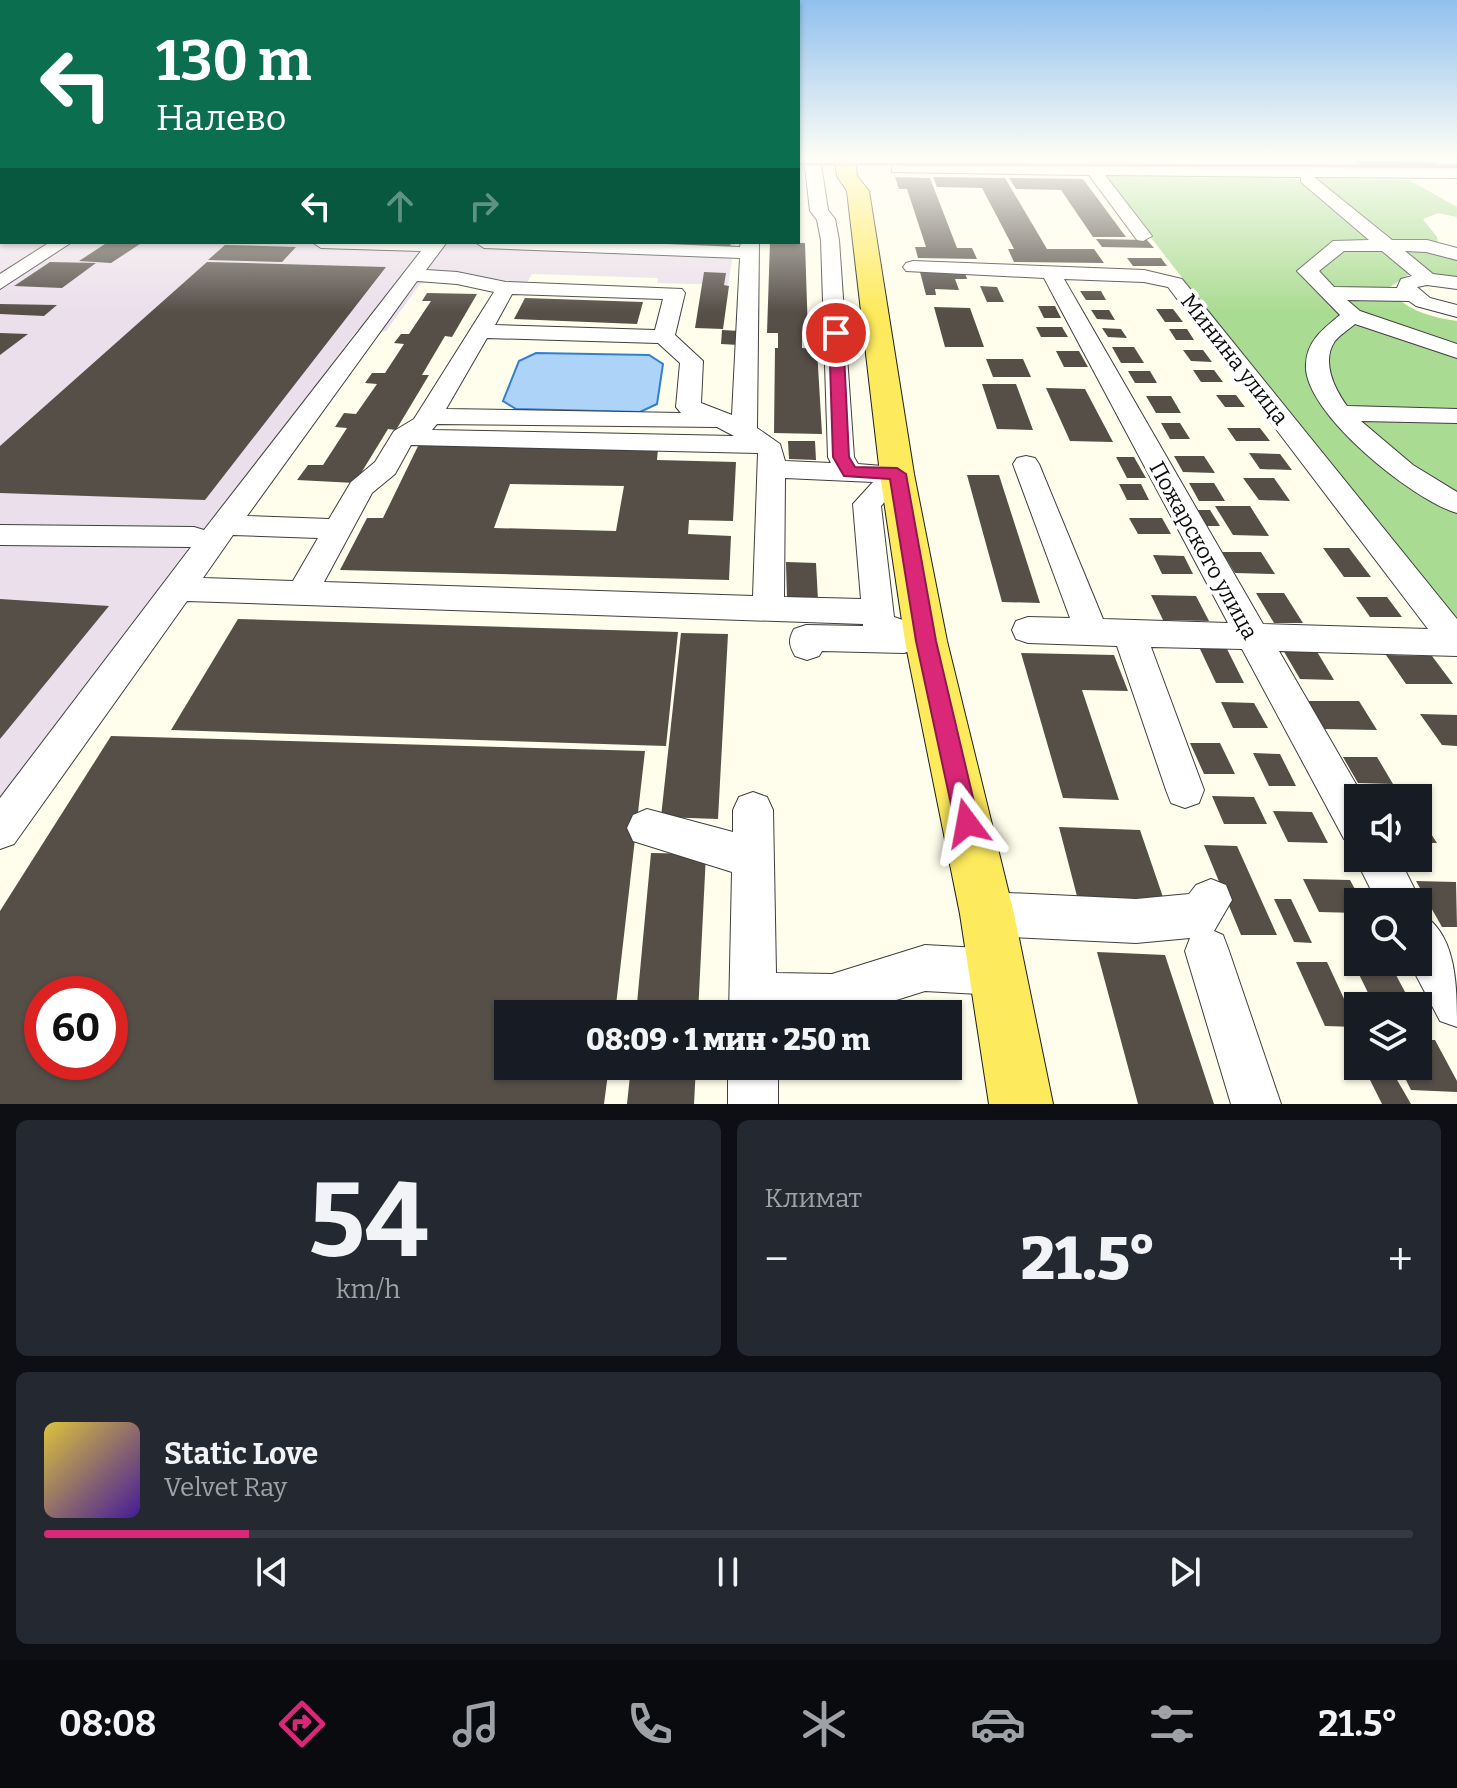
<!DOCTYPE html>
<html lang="ru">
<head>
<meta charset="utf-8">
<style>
	:root { --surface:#171b24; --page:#242831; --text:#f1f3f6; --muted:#9ea1a6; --line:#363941; --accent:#db2777 }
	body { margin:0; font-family:Bitter,serif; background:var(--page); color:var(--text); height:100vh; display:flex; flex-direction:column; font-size:30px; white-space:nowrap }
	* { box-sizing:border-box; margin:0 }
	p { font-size:26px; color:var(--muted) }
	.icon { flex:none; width:44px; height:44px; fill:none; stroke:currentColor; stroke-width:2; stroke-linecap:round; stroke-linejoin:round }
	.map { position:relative; height:1104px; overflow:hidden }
	.sheet { display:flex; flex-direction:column; gap:16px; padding:16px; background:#0d0f14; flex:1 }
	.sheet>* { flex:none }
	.banner { position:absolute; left:0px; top:0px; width:800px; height:244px; box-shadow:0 2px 6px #0004; background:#0b6e4f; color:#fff; overflow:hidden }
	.fabs { position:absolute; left:1344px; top:784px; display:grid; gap:16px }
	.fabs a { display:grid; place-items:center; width:88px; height:88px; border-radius:0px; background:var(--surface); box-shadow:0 2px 6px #0004; font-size:40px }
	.speed { position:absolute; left:24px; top:976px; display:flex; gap:16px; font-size:40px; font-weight:700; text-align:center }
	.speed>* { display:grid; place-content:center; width:104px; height:104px; border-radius:50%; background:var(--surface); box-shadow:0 2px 6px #0004; line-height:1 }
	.speed .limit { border:12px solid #d22; background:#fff; color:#111 }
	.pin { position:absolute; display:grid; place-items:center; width:68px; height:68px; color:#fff; margin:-34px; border:4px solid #fff; border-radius:50%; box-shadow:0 2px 8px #0007 }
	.me { position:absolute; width:88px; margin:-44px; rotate:347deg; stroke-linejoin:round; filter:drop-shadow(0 0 6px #0008) }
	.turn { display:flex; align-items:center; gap:28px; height:168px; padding:0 24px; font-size:36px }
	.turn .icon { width:104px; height:104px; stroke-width:2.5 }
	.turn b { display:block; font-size:56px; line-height:68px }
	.lanes { display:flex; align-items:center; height:76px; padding:0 24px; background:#0003; justify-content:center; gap:40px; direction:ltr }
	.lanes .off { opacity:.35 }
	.big { font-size:60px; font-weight:800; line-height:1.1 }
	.sheet .widget { flex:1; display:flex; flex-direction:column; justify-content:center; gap:12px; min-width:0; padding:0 28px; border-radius:12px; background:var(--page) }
	.sheet .dial { align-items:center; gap:0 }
	.dial b { font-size:104px; line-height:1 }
	.song { display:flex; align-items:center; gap:24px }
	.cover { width:96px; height:96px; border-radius:12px; background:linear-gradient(135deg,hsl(50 70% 55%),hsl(260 70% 35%)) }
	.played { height:8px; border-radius:4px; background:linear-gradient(90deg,var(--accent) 15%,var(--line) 15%) }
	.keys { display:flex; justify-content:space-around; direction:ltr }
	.heat { display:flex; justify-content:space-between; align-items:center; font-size:44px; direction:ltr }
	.sheet .tiles { flex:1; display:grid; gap:16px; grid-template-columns:1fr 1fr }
	.widget:last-child { grid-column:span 2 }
	.trip { position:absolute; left:494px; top:1000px; width:468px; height:80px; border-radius:0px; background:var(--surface); box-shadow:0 2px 6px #0004; font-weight:800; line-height:80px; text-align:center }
	.tab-bar { display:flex; height:128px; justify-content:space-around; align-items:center; background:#090b0e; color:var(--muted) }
	.tab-bar .icon { width:56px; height:56px }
	.tab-bar .selected { color:var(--accent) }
	.tab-bar b { font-size:36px; color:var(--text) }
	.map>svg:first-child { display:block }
	.industrial { fill:#ebdfeb }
	.forest { fill:#aadb92 }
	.water { fill:#aed3f8; stroke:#327fd2; stroke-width:2 }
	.building { fill:#554f48; fill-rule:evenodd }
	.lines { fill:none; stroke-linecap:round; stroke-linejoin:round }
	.minor-casing { stroke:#3f3f3f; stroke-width:2 }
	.major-casing { stroke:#1d1d1d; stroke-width:2 }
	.minor { fill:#fff; fill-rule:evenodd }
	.major { fill:#fdea5d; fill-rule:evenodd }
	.rail { stroke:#c02c20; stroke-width:3 }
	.route { fill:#db2777; stroke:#8e194d; stroke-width:2 }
	.labels { text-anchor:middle; stroke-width:8; stroke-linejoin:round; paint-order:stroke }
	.street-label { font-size:22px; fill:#0c0c0c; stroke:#fff }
</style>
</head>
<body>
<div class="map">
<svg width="1457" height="1104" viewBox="0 0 1457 1104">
	<rect width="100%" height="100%" fill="#fffdeb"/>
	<path class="industrial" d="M0 158 2 242H735L728 285 657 283 658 278 532 274 526 284 455 272 420 284 386 331 357 330 0 814Z"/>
	<path class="forest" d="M1103 176 1409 180 1457 207V217L1438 213 1423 219 1437 237 1438 244 1457 256V279L1411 273 1390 287C1403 311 1432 317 1457 321V631Z"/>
	<path class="water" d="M536 353 649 355 663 364 657 404 640 412 516 409 503 401 519 361Z"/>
	<path class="building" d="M1354 160 1434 162 1440 166 1361 165Z
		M895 177 930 178 957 248H972L977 259 918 258 915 247H926L907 189H899Z
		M933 177 1005 178 1047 249H1094L1104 263 1014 262 1008 249H1014L982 188 937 187Z
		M1009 178 1083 179 1126 237H1093L1061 190 1016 189Z
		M1096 239 1147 240 1154 248 1102 247Z
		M108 242 140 244 111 263 79 261Z
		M628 242H731L730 248 628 245Z
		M770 242 805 243 808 334H802V348L817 349 822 434 774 433 775 348H778V333H767Z
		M225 245 296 247 282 262 208 260Z
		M1127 258H1161L1167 266H1133Z
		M50 262 96 263 62 288 14 286Z
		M207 262 386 267 205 500 0 493V446Z
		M704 272 726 273 724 285 729 286 723 329 695 328Z
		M920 272 965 273 967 279H955L959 290 935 289 936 295H926Z
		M980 286 997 287 1004 302H987Z
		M1080 291H1101L1106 300H1086Z
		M427 293 477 294 452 337 445 336 422 375H429L396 430 388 429 355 483 297 480 308 465H323L347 428 335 427 344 413 356 414 377 384 365 383 372 373H385L404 344 394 343 401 334H409L431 301H422Z
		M525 298 643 302 637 324 514 319Z
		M0 304 57 305 44 316 0 314Z
		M1038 306H1055L1061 318H1044Z
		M934 307 970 308 984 347H945Z
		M1156 309H1173L1183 322H1165Z
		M1091 310H1109L1115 320 1097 319Z
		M1036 327H1062L1068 337H1041Z
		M1102 328 1121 329 1127 338 1108 337Z
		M1169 329H1187L1194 340H1176Z
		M722 330 740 331 739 345 721 344Z
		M0 333 28 334 0 355Z
		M1112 347H1134L1144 363H1121Z
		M1183 350H1203L1212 362 1191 361Z
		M1056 351H1079L1088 367H1064Z
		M986 359H1023L1031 377H993Z
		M1193 370H1214L1223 382H1201Z
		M1128 371H1150L1157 383H1135Z
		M982 384H1016L1033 430 997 429Z
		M1046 388 1085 389 1113 442 1070 441Z
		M1216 395H1236L1245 407H1225Z
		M1146 396H1171L1181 413H1156Z
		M1161 423H1180L1190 439H1170Z
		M1227 428H1260L1270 441H1236Z
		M788 441H815L816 460 789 459Z
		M419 444 658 449 657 460 736 462 733 521 689 520 688 534 731 536 729 580 340 570 367 518H383ZM510 484 624 486 616 531 494 528Z
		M1249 453 1280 454 1292 470 1260 469Z
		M1174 456H1204L1215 473 1183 472Z
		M1116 457H1134L1146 478H1127Z
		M967 475H999L1040 603 1002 602Z
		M1243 478H1274L1290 501 1259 500Z
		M1189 483H1214L1225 501H1199Z
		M1119 484H1141L1149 500H1127Z
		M1215 506H1250L1269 536 1233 535Z
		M1188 510H1210L1220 526H1198Z
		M1129 518H1162L1171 534H1138Z
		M1323 548H1349L1371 577H1344Z
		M1222 552H1261L1275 574 1235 573Z
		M1153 555 1184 556 1193 574H1162Z
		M786 562 816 563 818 600 787 599Z
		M1256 593H1284L1303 623H1274Z
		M1151 595 1196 596 1209 621 1163 620Z
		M1356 597H1387L1402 617H1370Z
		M0 599 109 606 0 739Z
		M238 619 678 632 666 746 171 730Z
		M681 633 728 634 718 819 661 817Z
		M1200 649H1227L1244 683H1216Z
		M1283 650H1316L1334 680 1300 679Z
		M1021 653 1114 655 1128 691 1082 690 1119 800 1063 798Z
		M1386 655 1432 656 1453 684H1406Z
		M1308 701H1359L1377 730 1324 729Z
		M1221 702 1254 703 1268 728H1233Z
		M1420 714 1457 715V746L1442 745Z
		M111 736 645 751 615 1014H508V1066H609L604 1104H0V911ZM42 994H110V1062H42Z
		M1190 743H1220L1235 774H1204Z
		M1253 753 1280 754 1296 786H1269Z
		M1343 757H1377L1393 784 1358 783Z
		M1212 796 1254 797 1267 824H1224Z
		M1273 811 1312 812 1328 843 1288 842Z
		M1418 817H1420L1437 843H1418Z
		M1059 827 1140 830 1165 903 1078 900Z
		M1204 845 1237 846 1277 935H1241Z
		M651 853 706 854 698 1014H636Z
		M1303 879 1350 880 1362 902H1358V913L1319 912Z
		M1416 881 1456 882 1457 927H1442Z
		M1274 899H1291L1312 943 1294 942Z
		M1097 952 1165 955 1214 1104H1138Z
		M1350 956H1358V962H1389L1412 1005H1374Z
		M1296 962H1327L1357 1027 1325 1026Z
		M1418 1040H1435L1457 1081V1092L1411 1090 1399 1066H1418Z
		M631 1066H696L694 1104H627Z
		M1363 1066H1389L1411 1104H1382Z"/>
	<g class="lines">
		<g class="minor-casing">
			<path id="minor" d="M804 158H820L828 210 835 219 839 240 854 457 858 464 907 468 911 474 881 506 894 617 938 632 943 641 938 650C925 654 916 649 904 653L822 651 819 656 807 660 795 656C789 645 788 640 794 629L806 625 863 626V624L187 601 14 844 0 849V798L191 547 0 545V525L194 527 204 530 421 251 321 248 312 242H447L426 270 457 272 506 282 682 289 685 293 675 335 703 361 701 403 732 415 740 258 484 248 475 242H619L740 247 741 242H759L757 428 780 444 785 461 831 463 828 457 821 240 817 220 810 211ZM417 281 457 284 494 292 414 419 394 431 375 462 351 482 329 519 247 516ZM512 294 663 299 655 330 495 325ZM487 338 658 343 680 363 676 407 681 413 446 409ZM437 424 717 427 734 436 432 430ZM411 445 758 453 753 596 324 582 372 493 395 474ZM785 478 873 482 853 504 861 599 784 597ZM233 535 318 538 293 581 203 578Z
				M898 164 1457 168V178L1314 177 1392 240H1427L1457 248V260L1426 252 1405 251 1433 274 1457 277V289L1427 285 1417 287 1430 298 1457 305V317L1416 306 1409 301 1347 300 1360 311 1457 344V358L1355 324C1349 329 1340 335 1335 341 1321 361 1334 388 1347 406L1457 409V423L1361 421 1413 465 1457 492V513C1414 501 1302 412 1306 364 1307 341 1323 329 1340 315L1297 271 1333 241 1369 240 1301 182V177L1105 175 1152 236 1143 241 1137 240 1089 175 892 172V166ZM1344 251H1382L1412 276 1401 279 1397 288 1334 287 1319 271Z
				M50 242H72L0 289V274Z
				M913 261 1144 270 1182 279 1457 619V656L1279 651 1364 798H1358V845L1344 839 1242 649 1151 647 1204 790 1199 803 1185 808 1171 803 1166 790 1117 646 1028 643 1016 639 1012 630 1016 621 1028 617 1070 618 1013 464 1017 458 1026 456 1035 458 1039 464 1103 619 1228 623 1044 278 906 271 903 267 906 263ZM1064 279 1144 282 1168 287 1428 629 1263 624Z
				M753 792 767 797 773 810 776 973 832 974 925 945 997 949 1013 956 1020 972 1013 988 997 995 925 991 852 1014H729L732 872 633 841 627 828 633 815 647 809 733 832V810L739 797Z
				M1358 852V858H1399L1421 902 1418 910V902H1377L1355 858Z
				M1211 879 1226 885 1232 900 1214 931 1223 935 1229 951 1281 1104H1231L1185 951 1190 938 1136 943 987 936 972 929 965 914 972 899 987 892 1136 899 1189 894 1196 885Z
				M1418 912C1457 931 1457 986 1457 1027L1440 1021 1409 962H1418Z
				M728 1066H778V1104H728Z"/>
		</g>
		<g class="major-casing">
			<path id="major" d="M835 158H855L857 176 869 191 914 474 947 641 1014 914 1053 1104H989L960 914 905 641 880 474 847 191 837 176Z"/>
		</g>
		<use href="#minor" class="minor"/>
		<use href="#major" class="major"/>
		<path class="rail" d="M798 164 1457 166"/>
	</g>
	<linearGradient id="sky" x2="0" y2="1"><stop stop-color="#91c0ee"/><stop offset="0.51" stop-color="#fffef6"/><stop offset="1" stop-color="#fffef6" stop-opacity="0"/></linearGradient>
	<rect width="1457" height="312" fill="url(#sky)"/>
	<path class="route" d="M836 329 843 333 849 457 855 467 897 468 906 474 936 641 979 823 975 831 967 834 958 831 955 823 916 641 890 479 844 476 833 457 829 333Z"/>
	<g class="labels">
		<g class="street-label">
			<text transform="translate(1235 359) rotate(52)" y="8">Минина улица</text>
			<text transform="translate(1204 550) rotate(61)" y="8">Пожарского улица</text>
		</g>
	</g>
</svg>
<div class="fabs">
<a><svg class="icon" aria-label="sound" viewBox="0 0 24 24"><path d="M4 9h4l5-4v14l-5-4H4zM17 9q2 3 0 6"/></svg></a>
<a><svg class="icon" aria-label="search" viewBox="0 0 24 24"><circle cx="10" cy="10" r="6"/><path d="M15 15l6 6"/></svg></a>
<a><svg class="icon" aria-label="layers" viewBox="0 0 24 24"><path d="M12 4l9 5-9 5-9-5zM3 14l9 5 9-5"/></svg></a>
</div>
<div class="speed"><div class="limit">60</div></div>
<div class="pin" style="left:836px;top:333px;background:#d93025"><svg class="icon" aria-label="arrive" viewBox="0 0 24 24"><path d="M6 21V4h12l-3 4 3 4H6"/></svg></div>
<svg class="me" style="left:967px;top:823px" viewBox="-20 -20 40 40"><path d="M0-17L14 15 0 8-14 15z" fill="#db2777" stroke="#fff" stroke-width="4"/></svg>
<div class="trip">08:09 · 1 мин · 250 m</div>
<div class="banner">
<div class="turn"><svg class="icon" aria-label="left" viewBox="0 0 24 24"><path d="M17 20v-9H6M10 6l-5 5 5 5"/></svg><div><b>130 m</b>Налево</div></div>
<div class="lanes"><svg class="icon" aria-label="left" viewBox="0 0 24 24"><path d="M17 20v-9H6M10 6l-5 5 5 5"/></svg><svg class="icon off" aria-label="ahead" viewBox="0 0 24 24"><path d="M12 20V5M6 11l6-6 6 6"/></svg><svg class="icon off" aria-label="right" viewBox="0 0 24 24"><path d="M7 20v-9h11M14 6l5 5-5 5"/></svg></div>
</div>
</div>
<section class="sheet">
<div class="tiles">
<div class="widget dial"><b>54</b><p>km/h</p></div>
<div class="widget"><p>Климат</p>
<div class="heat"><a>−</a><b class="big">21.5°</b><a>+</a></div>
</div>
<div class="widget">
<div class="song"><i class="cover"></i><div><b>Static Love</b><p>Velvet Ray</p></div></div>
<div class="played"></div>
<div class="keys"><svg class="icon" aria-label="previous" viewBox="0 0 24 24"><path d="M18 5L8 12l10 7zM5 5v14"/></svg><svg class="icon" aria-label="pause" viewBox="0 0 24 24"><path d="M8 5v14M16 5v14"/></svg><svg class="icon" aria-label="next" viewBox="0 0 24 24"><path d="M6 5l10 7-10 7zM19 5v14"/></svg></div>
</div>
</div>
</section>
<nav class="tab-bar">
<b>08:08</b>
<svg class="icon selected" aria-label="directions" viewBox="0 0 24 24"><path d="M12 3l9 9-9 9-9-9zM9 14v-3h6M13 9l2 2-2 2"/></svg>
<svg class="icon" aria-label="music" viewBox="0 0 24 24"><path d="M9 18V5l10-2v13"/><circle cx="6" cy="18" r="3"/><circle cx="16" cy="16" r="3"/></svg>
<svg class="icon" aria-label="phone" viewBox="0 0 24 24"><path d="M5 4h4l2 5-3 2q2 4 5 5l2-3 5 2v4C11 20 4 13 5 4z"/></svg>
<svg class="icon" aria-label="climate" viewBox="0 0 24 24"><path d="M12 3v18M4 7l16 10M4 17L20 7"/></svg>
<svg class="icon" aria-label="car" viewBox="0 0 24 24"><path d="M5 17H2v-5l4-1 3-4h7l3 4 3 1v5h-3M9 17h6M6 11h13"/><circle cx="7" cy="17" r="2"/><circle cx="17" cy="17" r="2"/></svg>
<svg class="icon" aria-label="filters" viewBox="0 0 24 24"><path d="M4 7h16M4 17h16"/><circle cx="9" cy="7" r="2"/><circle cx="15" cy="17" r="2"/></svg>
<b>21.5°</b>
</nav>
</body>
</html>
